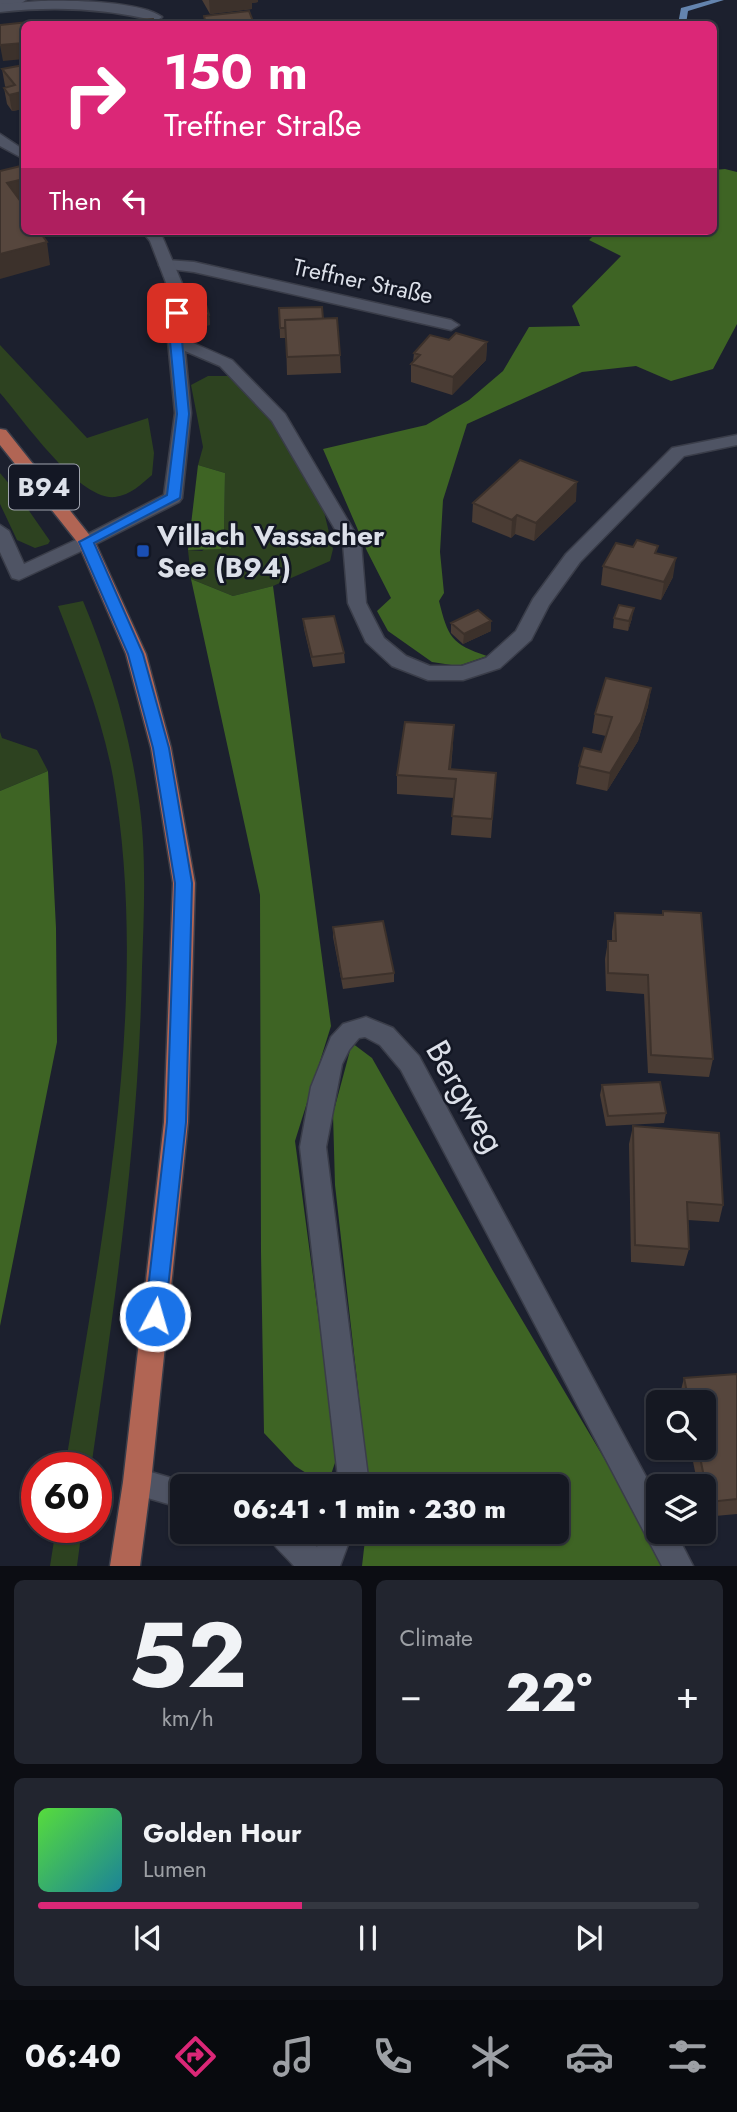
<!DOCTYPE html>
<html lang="en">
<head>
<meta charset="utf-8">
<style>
	:root { --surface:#151822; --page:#22252f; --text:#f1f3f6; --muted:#9da0a5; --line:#343740; --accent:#db2777 }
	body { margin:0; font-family:Jost,sans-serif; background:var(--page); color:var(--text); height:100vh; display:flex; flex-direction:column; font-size:26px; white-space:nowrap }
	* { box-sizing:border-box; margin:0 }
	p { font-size:23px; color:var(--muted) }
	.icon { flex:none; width:38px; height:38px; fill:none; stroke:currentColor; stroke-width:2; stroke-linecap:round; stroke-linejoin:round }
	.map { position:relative; height:1566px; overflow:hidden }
	.side { display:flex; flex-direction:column; gap:14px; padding:14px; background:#0c0d13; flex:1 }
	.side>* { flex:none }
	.guide { position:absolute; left:21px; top:21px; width:696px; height:214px; border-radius:10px; box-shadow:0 2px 5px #0004,0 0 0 2px var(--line); background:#db2777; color:#fff; overflow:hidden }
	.tools { position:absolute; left:646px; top:1390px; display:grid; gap:14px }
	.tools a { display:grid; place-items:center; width:70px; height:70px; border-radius:10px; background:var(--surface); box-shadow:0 2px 5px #0004,0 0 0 2px var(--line); font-size:35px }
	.speed { position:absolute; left:21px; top:1452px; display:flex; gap:14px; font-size:35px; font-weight:700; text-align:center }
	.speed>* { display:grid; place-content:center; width:91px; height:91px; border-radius:50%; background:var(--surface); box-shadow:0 2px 5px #0004,0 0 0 2px var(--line); line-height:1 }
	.speed .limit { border:10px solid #d22; background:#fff; color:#111 }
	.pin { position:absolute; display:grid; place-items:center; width:60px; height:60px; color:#fff; margin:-30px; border-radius:14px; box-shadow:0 4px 10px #0006 }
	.me { position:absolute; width:77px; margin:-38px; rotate:6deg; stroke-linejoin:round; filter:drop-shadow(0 0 5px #0008) }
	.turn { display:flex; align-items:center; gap:24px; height:147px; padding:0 28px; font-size:32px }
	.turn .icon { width:91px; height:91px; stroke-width:2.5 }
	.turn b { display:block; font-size:49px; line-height:60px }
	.then { display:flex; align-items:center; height:66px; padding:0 28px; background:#0003; gap:14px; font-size:26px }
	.big { font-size:52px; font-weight:800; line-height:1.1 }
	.side .card { flex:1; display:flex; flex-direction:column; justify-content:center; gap:10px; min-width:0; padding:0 24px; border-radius:10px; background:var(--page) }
	.side .dial { align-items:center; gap:0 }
	.dial b { font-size:91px; line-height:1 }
	.song { display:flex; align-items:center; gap:21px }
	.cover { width:84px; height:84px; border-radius:10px; background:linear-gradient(135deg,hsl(110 70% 55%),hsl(190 70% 35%)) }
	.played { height:7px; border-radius:4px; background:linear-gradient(90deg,var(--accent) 40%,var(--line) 40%) }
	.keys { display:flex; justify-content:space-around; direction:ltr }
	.heat { display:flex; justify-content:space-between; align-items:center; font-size:38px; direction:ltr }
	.side .tiles { flex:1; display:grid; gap:14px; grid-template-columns:1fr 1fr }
	.card:last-child { grid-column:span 2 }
	.trip { position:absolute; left:170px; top:1474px; width:399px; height:70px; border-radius:10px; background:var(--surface); box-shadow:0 2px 5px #0004,0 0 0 2px var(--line); font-weight:800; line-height:70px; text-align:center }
	.tab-bar { display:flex; height:112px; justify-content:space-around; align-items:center; background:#080a0e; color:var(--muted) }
	.tab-bar .icon { width:49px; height:49px }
	.tab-bar .active { color:var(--accent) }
	.tab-bar b { font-size:32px; color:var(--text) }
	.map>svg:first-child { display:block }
	.green { fill:#2d4220 }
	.forest { fill:#3e6424 }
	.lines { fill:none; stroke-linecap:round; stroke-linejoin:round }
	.stream { fill:#6484ae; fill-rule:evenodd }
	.service-casing { stroke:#3a3d49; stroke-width:3 }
	.minor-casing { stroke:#3a3d49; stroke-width:3 }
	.primary-casing { stroke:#3a3d49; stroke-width:3 }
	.service { fill:#4f5464; fill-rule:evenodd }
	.minor { fill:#4f5464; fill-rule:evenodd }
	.primary { fill:#b16554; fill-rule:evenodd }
	.wall { fill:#4a3c34 }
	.shaded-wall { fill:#3c312b }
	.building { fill:#56463d; stroke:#3c312b; stroke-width:2 }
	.route { fill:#1a73e8; stroke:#114b97; stroke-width:2 }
	.transit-dot { fill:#1a4fb4; stroke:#131724; stroke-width:2.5 }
	.labels { text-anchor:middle; stroke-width:5; stroke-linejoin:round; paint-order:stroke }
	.far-street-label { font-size:23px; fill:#dce0e9; stroke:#131724 }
	.shield { fill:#131724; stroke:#a0a4ae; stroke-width:2 }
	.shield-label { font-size:26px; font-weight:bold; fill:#dce0e9 }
	.poi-label { font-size:28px; font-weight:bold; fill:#dce0e9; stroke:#131724; text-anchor:start }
	.near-street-label { font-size:33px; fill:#dce0e9; stroke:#131724 }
</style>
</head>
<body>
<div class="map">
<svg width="737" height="1566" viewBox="0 0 737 1566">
	<rect width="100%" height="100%" fill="#1c202e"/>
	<path class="green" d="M0 345 87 438 148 418 154 453 152 475C141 484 131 495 115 497 79 501 23 419 0 393Z
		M208 376H229L253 389 319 491 333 549 330 561 273 586 233 596 191 579 188 550 202 551 224 533 225 473 198 465 203 447 191 385Z
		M0 473 16 492 50 541 48 544 35 548 17 540 0 504Z
		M83 601C109 663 128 727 138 794 147 851 144 910 142 968 139 1136 115 1302 91 1468H65C100 1247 152 1001 113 777 102 718 80 662 58 606Z
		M0 732 2 738 37 750 48 771 0 791Z
		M56 1528H82L77 1566H50Z"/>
	<path class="forest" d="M725 169 737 172V324L713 369 671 381 636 366 582 372 467 424 443 500 440 552 444 593 439 601C448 637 451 644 487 656L458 666 432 662 388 631 377 611 391 598 367 551 323 449 426 425 469 400 503 371 529 327 580 326 572 306 621 256 589 240 598 231H714V170Z
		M198 465 225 473 224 533 221 549 188 550Z
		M191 579 233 596 273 586 331 1026 295 1141 337 1457 327 1486 295 1466 264 1433 261 1252 260 895Z
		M48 771 56 928 57 1042 0 1326V791Z
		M352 1043 372 1058 493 1271 668 1566H362L366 1531H556V1486H369L335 1185 333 1114Z"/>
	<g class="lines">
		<path class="stream" d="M711 0H724L688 11 686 24H678L681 8Z"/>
		<g class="service-casing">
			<path id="service" d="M0 0H26L20 4 0 6Z
				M167 260 194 262 451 320 459 325 451 330 194 272 162 268 159 265 162 262Z
				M0 525 9 531 24 564 80 538H92L95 542 92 546 19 580 12 578 0 552Z"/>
		</g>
		<g class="minor-casing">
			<path id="minor" d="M41 1C68 0 141 1 162 17L156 21C104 8 54 6 0 12V4Z
				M0 134 24 150V159L0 146Z
				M142 231H157L162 236 186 293 184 339 232 360 285 414 361 543 366 603 384 638 406 656 430 666H462L486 658 516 631 533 599 566 554 672 448 737 435V445L684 456 580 562 549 605 531 640 500 668 463 680H428L392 666 366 642 348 603 343 543 272 421 220 366 185 351 191 413 182 498 179 502 92 546H80L77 542 80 538 164 495 175 413 168 341 170 293 150 241Z
				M366 1017 393 1028 419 1056 658 1499V1531H675L693 1566H662L401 1070 380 1045 365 1037 359 1038 349 1050 342 1064 326 1147 368 1477V1486H339L300 1147 311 1087 331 1037 343 1024Z
				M137 1468 192 1484 193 1486H182V1508L127 1492 123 1482 127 1472Z
				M265 1531H304L317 1547 323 1531H353L340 1566H294C284 1554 271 1545 265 1531Z"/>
		</g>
		<g class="primary-casing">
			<path id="primary" d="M0 429 6 430 95 542 146 654 171 748 195 883 188 1122 151 1482 140 1566H110L123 1482 164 1122 173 883 151 748 126 654 78 543 0 445Z"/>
		</g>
		<use href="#service" class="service"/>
		<use href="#minor" class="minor"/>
		<use href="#primary" class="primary"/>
	</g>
	<path class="wall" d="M202 0H258V2L252 3V9L210 14Z
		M24 65V109L12 111 7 104 4 88 6 87 5 86 2 69Z
		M198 302 209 315 210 325 203 326 199 312Z
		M279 308 323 319 340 355 341 373 287 375 286 338H280Z
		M449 340 487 342 486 360 452 395 411 382V364L413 362 414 353Z
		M576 501 534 541 515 534 511 538 472 522 473 503Z
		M657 553 673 577 661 600 601 585 603 566Z
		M614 618H632L628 631 613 628Z
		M303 619 344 653 345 663 313 667 304 629Z
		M491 621V631L463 644 451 633V623Z
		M651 688 648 706 638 741 607 791 576 784 579 766 601 752 606 736 592 733 595 714Z
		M453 744 451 769 496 773 491 838 451 835 454 798 397 794V775Z
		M663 911 713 1059 709 1077 648 1073 644 994 606 991 605 959 608 941H612V931L615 913 662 915Z
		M333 927 394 973V982L343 989 333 937Z
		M602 1085 666 1113 664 1123 606 1126 600 1095Z
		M633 1126 723 1205 719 1222 688 1220 689 1249 684 1266 631 1262 629 1144Z
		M737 1374V1514L704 1517V1486H698L690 1447H704V1402H681L680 1394 684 1378Z"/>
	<path class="shaded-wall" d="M209 0H258V2L252 3V9L210 14Z
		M24 43V59L3 61 0 45Z
		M22 92 24 109 12 111 9 95Z
		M24 179V203L11 206 7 183Z
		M47 242 50 265 0 279V254Z
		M209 315 210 325 203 326 202 316Z
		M487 342 486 360 452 395 453 377Z
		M577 482 576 501 534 541 536 523Z
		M517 515 515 534 511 538 512 520Z
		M676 558 673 577 661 600 664 582Z
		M634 608 632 618 628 631 629 621Z
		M491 621V631L463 644 464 634Z
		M651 688 648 706 638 741 607 791 610 773Z
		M454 725 453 744 449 779Z"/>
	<path class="building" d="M249 11 254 24H206L204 16Z
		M153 19 154 24H105L104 22Z
		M38 21 40 24H24V43L0 45V25Z
		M24 65V96L22 92 9 95 4 88 15 85 2 69Z
		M21 166 24 171V179L7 183 24 206V231H39L47 242 0 254V171Z
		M205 301 209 315 202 316 198 302Z
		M322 307 323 319 285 320V328H280L279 308Z
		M337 318 340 355 287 357 285 320Z
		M456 333 487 342 453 377 411 364 420 355 414 353 430 335 449 340Z
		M520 460 577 482 536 523 517 515 512 520 473 503Z
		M637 540 658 546 655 553 676 558 664 582 603 566 616 543 633 547Z
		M619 605 634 608 629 621 614 618Z
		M478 610 491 621 464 634 451 623Z
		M334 616 344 653 312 657 303 619Z
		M606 678 651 688 641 722 610 773 579 766 584 748 601 752 612 717 595 714Z
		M405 722 454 725 449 769 496 773 492 819 452 816 456 779 397 775Z
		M663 911 701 913 713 1059 651 1055 648 975 608 973V941H616L615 913 663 915Z
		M383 921 394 973 342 979 333 927Z
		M660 1082 666 1113 608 1116 602 1085Z
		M633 1126 719 1133 723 1205 687 1202 689 1249 635 1245Z
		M737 1374V1499L709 1502 698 1447H704V1402H689L684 1378Z"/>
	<path class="route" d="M177 309 183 313 182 341 189 414 180 498 94 543 143 654 169 748 192 883 186 1122 165 1316 162 1322 155 1325 148 1322 145 1316 167 1122 175 883 153 748 128 654 79 542 167 495 177 414 170 341 171 313Z"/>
	<rect class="transit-dot" x="136" y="544" width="14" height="14" rx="3.5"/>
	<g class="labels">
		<g class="far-street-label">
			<text transform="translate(363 281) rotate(12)" y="8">Treffner Straße</text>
		</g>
		<rect class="shield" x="9" y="464.5" width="70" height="45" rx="5"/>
		<g class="shield-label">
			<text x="44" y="496">B94</text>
		</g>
		<g class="poi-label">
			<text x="157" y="545">Villach Vassacher<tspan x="157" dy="32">See (B94)</tspan></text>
		</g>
		<g class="near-street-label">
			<text transform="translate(466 1096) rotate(60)" y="12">Bergweg</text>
		</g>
	</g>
</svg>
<div class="tools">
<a><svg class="icon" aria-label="search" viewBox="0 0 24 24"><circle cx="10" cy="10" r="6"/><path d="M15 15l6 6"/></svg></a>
<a><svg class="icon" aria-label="layers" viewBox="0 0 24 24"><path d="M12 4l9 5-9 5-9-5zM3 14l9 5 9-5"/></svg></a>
</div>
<div class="speed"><div class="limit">60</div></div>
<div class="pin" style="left:177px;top:313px;background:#d93025"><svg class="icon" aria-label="arrive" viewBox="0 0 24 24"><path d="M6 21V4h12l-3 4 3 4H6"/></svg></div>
<svg class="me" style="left:155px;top:1316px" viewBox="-20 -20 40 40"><circle r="17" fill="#1a73e8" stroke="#fff" stroke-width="3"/><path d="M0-11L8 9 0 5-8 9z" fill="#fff"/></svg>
<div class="trip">06:41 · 1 min · 230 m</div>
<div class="guide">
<div class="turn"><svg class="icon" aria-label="right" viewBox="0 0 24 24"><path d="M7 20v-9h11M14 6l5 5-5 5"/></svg><div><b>150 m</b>Treffner Straße</div></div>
<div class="then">Then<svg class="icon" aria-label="left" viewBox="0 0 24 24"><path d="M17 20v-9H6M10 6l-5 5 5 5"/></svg></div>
</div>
</div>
<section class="side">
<div class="tiles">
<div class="card dial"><b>52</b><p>km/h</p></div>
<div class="card"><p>Climate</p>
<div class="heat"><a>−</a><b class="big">22°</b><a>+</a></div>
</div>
<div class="card">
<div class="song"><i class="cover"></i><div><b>Golden Hour</b><p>Lumen</p></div></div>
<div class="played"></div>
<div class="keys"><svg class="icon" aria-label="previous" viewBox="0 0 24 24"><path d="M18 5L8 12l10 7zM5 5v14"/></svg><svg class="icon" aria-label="pause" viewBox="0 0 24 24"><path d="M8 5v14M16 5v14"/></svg><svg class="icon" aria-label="next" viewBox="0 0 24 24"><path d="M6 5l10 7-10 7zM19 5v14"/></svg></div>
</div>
</div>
</section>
<nav class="tab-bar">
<b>06:40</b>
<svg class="icon active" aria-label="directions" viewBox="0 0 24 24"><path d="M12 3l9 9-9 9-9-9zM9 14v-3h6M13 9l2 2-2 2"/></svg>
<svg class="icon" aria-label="music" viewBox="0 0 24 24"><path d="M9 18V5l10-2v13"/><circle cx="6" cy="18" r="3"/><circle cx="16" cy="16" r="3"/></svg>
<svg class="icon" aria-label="phone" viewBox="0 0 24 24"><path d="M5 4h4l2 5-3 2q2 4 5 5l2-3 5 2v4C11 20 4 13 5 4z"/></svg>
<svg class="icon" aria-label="climate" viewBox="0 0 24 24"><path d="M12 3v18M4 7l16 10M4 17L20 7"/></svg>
<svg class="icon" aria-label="car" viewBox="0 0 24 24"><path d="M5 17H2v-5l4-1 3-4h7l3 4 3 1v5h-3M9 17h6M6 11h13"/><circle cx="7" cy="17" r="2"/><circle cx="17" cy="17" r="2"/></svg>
<svg class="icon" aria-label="filters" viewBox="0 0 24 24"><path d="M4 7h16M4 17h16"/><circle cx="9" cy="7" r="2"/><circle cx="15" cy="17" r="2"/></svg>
</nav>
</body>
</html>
